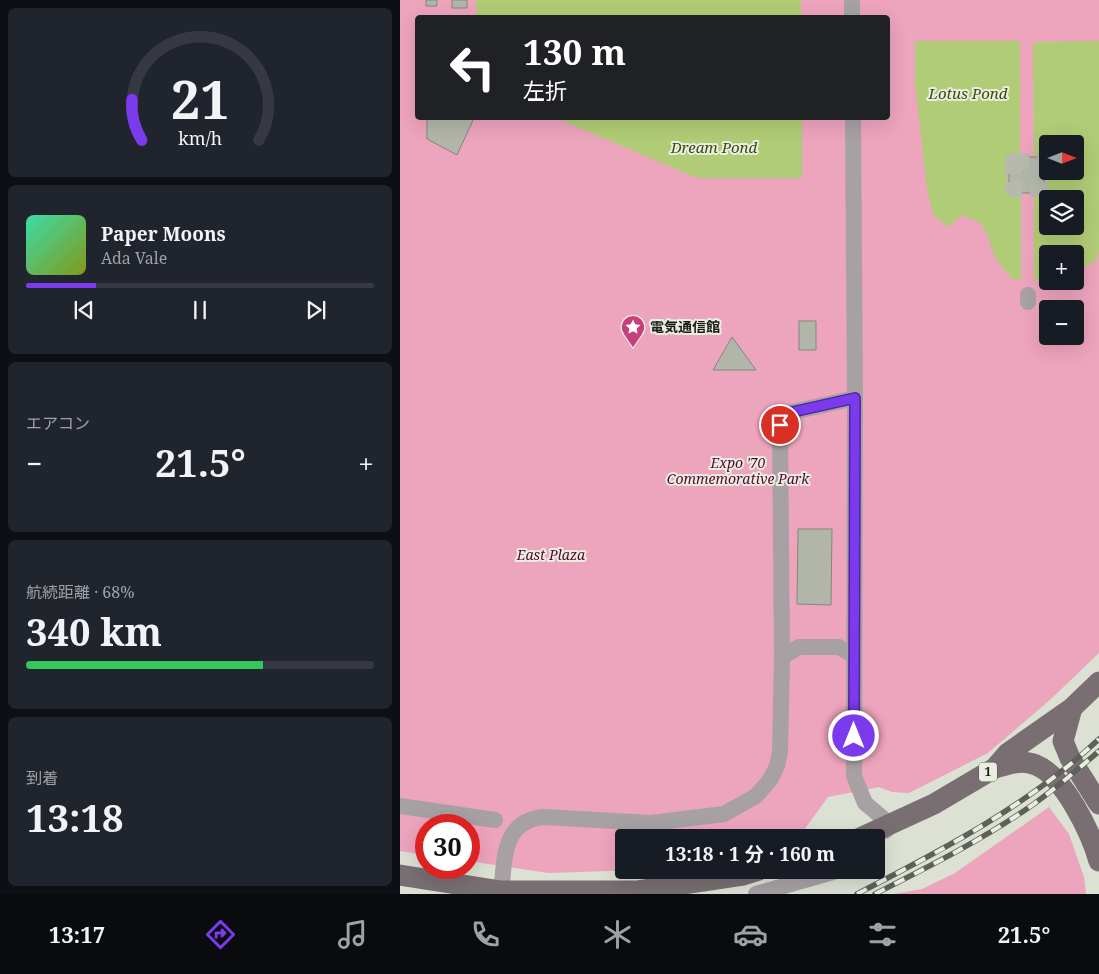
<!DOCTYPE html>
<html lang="ja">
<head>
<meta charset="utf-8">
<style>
	:root { --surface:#171b24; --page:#20242c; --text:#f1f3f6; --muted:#9ea1a6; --line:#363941; --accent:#7c3aed }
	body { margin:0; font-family:"Noto Serif","Noto Sans JP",serif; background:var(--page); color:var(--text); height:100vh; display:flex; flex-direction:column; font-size:19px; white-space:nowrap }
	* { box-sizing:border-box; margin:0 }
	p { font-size:16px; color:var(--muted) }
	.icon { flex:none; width:28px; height:28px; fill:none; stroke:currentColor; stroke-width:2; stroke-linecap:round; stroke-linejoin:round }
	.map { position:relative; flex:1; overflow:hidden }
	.details { display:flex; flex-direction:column; gap:8px; padding:8px; background:#0d0f14; width:400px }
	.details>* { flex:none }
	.hud { position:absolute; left:15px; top:15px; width:475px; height:105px; border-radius:5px; box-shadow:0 5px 20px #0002; background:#202124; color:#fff; overflow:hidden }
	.needle { width:32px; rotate:90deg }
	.fabs { position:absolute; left:639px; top:135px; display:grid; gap:10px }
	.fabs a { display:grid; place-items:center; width:45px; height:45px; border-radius:5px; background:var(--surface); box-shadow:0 5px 20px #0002; font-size:25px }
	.speed { position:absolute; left:15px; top:814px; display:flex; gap:10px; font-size:25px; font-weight:700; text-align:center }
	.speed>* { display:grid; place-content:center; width:65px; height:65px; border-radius:50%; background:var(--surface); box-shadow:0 5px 20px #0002; line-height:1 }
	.speed .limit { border:8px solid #d22; background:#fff; color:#111 }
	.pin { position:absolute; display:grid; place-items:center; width:42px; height:42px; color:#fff; margin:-21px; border:2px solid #fff; border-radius:50%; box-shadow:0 1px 5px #0007 }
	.me { position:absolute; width:55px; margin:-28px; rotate:0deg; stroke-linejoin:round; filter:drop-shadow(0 0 4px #0008) }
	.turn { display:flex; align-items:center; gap:18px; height:105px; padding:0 25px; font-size:22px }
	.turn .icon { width:65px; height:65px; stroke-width:2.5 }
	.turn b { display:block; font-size:35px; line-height:42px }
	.big { font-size:38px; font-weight:700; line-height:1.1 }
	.details .widget { flex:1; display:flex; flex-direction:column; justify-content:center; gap:8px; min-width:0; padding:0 18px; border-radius:8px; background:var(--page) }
	.details .dial { align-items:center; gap:0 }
	.dial svg { height:130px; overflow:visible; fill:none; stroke:var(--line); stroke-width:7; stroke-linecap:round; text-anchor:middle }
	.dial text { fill:var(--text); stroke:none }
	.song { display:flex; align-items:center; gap:15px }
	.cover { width:60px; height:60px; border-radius:8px; background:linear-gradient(135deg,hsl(160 70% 55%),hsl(70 70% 35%)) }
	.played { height:5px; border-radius:2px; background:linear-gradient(90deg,var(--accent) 20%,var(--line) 20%) }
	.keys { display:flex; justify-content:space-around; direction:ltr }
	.heat { display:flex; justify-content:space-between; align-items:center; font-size:28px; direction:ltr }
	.charge { height:8px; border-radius:4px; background:linear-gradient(90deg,#34c759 68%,var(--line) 0) }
	.trip { position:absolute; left:215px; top:829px; width:270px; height:50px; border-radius:5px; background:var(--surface); box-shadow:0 5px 20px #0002; font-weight:700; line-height:50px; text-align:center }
	.tab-bar { display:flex; height:80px; justify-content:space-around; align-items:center; background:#090b0e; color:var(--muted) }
	.tab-bar .icon { width:35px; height:35px }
	.tab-bar .current { color:var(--accent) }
	.tab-bar b { font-size:22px; color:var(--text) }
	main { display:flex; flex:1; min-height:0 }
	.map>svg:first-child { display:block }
	.green { fill:#eda4bd; fill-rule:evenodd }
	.water { fill:#b1cc76; fill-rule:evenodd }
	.building { fill:#b2b6aa; stroke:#83877b }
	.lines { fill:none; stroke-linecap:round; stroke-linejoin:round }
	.minor-tunnel { stroke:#b5b9ae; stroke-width:16; stroke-dasharray:16 8; stroke-linecap:butt }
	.minor { stroke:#a7a1a3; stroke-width:16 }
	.major { stroke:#796e71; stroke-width:21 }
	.rail-casing { stroke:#5e615a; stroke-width:5.5 }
	.rail { stroke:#e9eee1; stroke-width:4; stroke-dasharray:11; stroke-linecap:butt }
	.route-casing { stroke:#51269a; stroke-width:12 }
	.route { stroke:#7c3aed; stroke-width:9 }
	.labels { text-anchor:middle; stroke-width:4; stroke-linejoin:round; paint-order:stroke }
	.shield { fill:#e9eee1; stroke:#585a54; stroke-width:1 }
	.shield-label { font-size:12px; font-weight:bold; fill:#1a1b17 }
	.poi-label { font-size:14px; font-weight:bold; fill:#1a1b17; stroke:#e9eee1; text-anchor:start }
	.park-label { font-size:14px; font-style:italic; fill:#57052f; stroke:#e9eee1 }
	.water-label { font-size:15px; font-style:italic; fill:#394908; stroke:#e9eee1 }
</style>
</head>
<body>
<main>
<section class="details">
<div class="widget dial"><svg viewBox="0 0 100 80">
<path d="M14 69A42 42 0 1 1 86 69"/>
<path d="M14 69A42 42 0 0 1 8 44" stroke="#7c3aed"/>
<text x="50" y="56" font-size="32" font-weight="700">21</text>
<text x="50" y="72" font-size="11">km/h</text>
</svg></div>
<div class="widget">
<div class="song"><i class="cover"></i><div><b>Paper Moons</b><p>Ada Vale</p></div></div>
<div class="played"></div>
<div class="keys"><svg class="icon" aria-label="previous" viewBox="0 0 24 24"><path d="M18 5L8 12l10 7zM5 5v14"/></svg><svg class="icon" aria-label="pause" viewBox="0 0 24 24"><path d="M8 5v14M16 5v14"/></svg><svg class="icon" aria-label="next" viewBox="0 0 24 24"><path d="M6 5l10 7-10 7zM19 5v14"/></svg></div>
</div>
<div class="widget"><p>エアコン</p>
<div class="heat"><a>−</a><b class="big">21.5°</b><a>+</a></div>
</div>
<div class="widget"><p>航続距離 · 68%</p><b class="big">340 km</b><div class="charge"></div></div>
<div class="widget"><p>到着</p><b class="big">13:18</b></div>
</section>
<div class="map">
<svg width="699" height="894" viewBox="0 0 699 894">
	<rect width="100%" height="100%" fill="#dce1d4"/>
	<path class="green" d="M0 0H699V653L651 699 588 753 509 793 492 792 479 787 428 797 399 837 224 838V870H242L148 873 69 861V825H26V855L0 851ZM18 18H488V118H18ZM648 144H675V171H648ZM648 199H675V226H648ZM648 254H675V281H648ZM648 309H675V336H648Z
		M649 807 669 834 684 877 686 894H494L522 889 555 873Z"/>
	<path class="water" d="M76 0H401V17H76Z
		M515 41H620V155H607V195H621V280H613C607 272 597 263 594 255 586 234 588 221 562 216L547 227 533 214 527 190 515 83Z
		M699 41V252L696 261 675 272V254H648L647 279 634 280V195H645V155H634L633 42ZM648 144H675V171H648ZM648 199H675V226H648Z
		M156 118H402V178H297Z"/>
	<path class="building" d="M26 0H37V6H26Z
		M52 0H67V8H52Z
		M27 118H74L57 155 27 139Z
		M609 157H644V193H609Z
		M399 321H416V350H399Z
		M332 337 356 370H313Z
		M398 529H432L431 605 397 604Z"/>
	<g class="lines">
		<path class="minor-tunnel" d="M613 161H640V188L613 189Z"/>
		<path class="minor" d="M452 0V18
			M453 118 455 398 454 776 465 803 491 825 485 831
			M628 295V302
			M382 657 399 647H439L454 656
			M0 806 95 820
			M101 894C105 860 101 822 143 817L251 823 324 814 356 796 370 780 377 766 380 752 382 657 380 425 388 413 455 398
			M356 894 440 870"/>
		<path class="major" d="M672 708 663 741 670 758 699 804
			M595 768C609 764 622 759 636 765 664 776 691 833 699 861
			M460 838 534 804 595 768 608 753 672 708 699 682
			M0 875 101 891H238L343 875 359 870"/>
		<g class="rail-casing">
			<path id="rail" d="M457 894C542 850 628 806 699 739
				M475 894C528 867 582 840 631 806 655 789 677 770 699 751"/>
		</g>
		<use href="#rail" class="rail"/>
	</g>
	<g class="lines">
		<g class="route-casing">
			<path id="route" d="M380 425 388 413 455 398 454 736"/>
		</g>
		<use href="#route" class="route"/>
	</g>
	<defs>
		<g id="sight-pin" transform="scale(1.25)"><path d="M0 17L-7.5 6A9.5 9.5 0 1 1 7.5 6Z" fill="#c73f7b" stroke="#e9eee1"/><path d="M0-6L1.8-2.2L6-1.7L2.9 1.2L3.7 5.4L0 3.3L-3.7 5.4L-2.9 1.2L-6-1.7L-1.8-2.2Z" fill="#fff"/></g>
	</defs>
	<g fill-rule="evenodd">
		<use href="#sight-pin" x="233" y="327"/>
	</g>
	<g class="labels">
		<rect class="shield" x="579" y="762.5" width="18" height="19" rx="4"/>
		<g class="shield-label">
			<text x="588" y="776">1</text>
		</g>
		<g class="poi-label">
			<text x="250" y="332">電気通信館</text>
		</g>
		<g class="park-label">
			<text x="338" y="468">Expo '70<tspan x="338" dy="16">Commemorative Park</tspan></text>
			<text x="151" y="560">East Plaza</text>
		</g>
		<g class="water-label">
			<text x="568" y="99">Lotus Pond</text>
			<text x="314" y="153">Dream Pond</text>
		</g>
	</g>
</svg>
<div class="fabs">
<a><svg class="needle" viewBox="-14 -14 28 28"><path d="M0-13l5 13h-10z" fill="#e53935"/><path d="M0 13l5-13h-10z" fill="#9ea1a6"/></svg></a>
<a><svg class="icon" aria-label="layers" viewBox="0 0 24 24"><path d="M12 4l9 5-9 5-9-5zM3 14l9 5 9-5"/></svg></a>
<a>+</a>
<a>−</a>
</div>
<div class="speed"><div class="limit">30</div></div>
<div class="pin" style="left:380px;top:425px;background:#d93025"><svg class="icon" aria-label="arrive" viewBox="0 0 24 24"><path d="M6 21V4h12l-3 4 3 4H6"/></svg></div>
<svg class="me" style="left:454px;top:736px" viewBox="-20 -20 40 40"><circle r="17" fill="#7c3aed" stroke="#fff" stroke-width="3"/><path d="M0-11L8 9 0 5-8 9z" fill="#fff"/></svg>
<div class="trip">13:18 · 1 分 · 160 m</div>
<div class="hud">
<div class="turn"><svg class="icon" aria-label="left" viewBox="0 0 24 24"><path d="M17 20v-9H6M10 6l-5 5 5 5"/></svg><div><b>130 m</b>左折</div></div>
</div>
</div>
</main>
<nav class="tab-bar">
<b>13:17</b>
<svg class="icon current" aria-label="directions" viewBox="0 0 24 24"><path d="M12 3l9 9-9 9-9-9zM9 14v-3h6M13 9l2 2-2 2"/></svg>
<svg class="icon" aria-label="music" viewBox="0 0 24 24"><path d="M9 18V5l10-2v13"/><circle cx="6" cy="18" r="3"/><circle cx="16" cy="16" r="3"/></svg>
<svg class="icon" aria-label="phone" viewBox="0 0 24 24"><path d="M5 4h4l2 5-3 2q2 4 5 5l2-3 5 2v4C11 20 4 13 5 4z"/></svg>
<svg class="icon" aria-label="climate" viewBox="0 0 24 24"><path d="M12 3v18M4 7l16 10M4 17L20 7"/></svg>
<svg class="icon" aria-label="car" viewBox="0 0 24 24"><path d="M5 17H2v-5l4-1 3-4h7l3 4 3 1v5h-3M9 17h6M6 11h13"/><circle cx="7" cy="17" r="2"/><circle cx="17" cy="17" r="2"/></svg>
<svg class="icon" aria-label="filters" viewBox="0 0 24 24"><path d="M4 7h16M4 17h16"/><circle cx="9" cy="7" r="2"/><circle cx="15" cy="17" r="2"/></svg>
<b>21.5°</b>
</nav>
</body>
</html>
